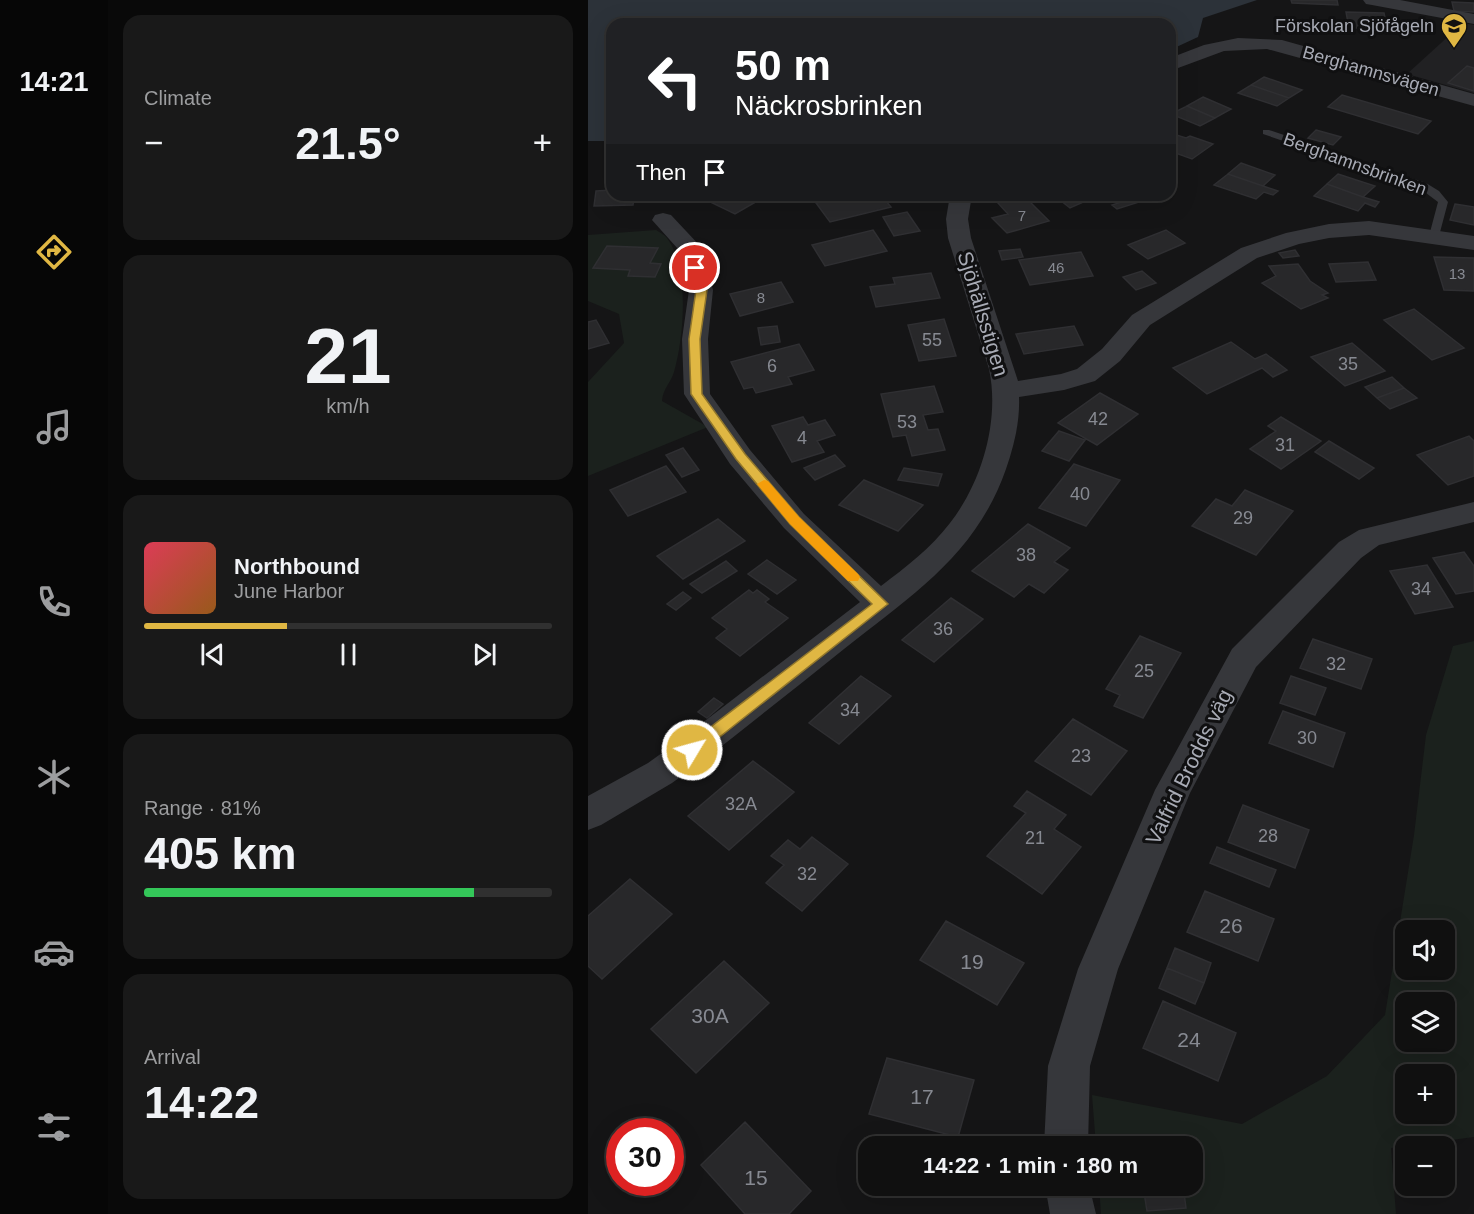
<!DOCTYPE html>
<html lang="en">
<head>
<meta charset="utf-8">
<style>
	:root { --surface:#101010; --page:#191919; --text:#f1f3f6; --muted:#9c9d9f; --line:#303030; --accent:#e0b743 }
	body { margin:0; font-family:Arial,sans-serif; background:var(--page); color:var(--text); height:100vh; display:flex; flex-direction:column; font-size:22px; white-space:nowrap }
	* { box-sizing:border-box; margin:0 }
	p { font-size:20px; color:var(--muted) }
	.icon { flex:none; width:33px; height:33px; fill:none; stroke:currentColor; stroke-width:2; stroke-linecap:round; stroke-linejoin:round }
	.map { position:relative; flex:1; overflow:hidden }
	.side { display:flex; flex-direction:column; gap:15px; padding:15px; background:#090909; width:480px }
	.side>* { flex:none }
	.top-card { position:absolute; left:18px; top:18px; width:570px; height:183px; border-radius:18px; box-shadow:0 6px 24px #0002,0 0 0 2px var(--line); background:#202124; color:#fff; overflow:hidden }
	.buttons { position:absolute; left:807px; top:920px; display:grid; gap:12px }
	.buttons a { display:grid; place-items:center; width:60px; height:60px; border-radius:12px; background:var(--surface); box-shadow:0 6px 24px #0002,0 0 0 2px var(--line); font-size:30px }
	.speed { position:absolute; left:18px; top:1118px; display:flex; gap:12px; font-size:30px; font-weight:700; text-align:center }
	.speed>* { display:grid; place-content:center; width:78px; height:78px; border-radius:50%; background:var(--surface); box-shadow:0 6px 24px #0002,0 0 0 2px var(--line); line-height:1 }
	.speed .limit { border:9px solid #d22; background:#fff; color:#111 }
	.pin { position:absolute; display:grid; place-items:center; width:51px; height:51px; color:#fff; margin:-26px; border:3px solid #fff; border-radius:50%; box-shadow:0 2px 6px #0007 }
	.me { position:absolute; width:66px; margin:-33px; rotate:53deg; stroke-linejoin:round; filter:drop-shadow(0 0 4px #0008) }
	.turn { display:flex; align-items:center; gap:21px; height:126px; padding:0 30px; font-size:27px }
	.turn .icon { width:78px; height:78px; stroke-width:2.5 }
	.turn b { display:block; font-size:42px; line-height:51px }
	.then { display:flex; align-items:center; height:57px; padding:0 30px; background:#0003; gap:12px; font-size:22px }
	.big { font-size:45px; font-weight:800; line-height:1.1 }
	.side .tile { flex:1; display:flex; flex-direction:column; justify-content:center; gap:9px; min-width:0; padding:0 21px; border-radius:18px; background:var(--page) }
	.side .dial { align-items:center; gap:0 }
	.dial b { font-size:78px; line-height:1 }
	.song { display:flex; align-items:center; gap:18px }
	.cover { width:72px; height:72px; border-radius:9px; background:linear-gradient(135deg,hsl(350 70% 55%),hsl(30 70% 35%)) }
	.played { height:6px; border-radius:3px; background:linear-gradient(90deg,var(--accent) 35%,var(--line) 35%) }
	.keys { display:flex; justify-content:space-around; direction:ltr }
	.heat { display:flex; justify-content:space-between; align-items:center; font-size:33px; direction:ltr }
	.charge { height:9px; border-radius:4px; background:linear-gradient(90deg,#34c759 81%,var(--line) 0) }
	.trip { position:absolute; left:270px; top:1136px; width:345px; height:60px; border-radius:18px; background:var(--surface); box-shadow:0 6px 24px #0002,0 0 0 2px var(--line); font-weight:800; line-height:60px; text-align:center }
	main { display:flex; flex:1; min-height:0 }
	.menu { display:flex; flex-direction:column; width:108px; justify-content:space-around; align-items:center; background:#060606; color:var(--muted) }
	.menu .icon { width:42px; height:42px }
	.menu .selected { color:var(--accent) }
	.menu b { font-size:27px; color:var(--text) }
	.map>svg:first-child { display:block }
	.built { fill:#212123 }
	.green { fill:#1b211d; fill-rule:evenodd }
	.water { fill:#2c3239 }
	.building { fill:#28282a; stroke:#2f2f32; stroke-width:1.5 }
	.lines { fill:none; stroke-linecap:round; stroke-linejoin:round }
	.service { fill:#36373b; fill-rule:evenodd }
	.minor { fill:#36373b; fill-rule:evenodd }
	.route { fill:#e0b743; stroke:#92772c; stroke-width:1.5 }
	.slow { fill:#f59e0b }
	.labels { text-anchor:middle; stroke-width:6; stroke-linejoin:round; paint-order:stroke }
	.far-number-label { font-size:15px; fill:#878a92 }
	.far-poi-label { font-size:18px; fill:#a8abb5; stroke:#101011; text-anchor:end }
	.far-street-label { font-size:18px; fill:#a8abb5; stroke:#101011 }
	.number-label { font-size:18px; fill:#878a92 }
	.street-label { font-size:21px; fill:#a8abb5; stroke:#101011 }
	.near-number-label { font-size:21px; fill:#878a92 }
</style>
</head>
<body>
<main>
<nav class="menu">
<b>14:21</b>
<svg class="icon selected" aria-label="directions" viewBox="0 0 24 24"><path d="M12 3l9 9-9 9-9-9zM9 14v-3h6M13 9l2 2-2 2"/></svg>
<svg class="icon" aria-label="music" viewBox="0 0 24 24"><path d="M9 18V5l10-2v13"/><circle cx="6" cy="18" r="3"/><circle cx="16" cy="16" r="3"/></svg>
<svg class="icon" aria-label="phone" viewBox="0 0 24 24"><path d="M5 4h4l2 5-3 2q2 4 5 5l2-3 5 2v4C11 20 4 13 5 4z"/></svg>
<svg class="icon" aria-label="climate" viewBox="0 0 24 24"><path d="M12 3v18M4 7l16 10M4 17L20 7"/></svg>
<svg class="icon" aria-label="car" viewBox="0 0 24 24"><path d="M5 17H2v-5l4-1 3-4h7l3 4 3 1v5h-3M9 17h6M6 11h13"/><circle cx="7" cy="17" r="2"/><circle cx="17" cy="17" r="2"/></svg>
<svg class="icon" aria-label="filters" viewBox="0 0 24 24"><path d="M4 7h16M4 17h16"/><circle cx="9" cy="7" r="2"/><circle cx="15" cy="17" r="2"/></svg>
</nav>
<section class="side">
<div class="tile"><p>Climate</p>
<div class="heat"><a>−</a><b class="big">21.5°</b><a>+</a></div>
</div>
<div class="tile dial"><b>21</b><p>km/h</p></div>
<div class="tile">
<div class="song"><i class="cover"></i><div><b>Northbound</b><p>June Harbor</p></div></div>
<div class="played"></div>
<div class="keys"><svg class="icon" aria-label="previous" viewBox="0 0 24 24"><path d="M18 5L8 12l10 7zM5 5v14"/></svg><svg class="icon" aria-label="pause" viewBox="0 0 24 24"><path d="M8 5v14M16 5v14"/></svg><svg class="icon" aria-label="next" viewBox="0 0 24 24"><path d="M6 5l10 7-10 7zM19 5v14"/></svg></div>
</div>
<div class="tile"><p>Range · 81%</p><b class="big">405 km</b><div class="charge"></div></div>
<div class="tile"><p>Arrival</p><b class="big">14:22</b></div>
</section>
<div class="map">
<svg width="886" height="1214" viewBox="0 0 886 1214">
	<rect width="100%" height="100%" fill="#151516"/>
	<path class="built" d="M875 23 886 25V93L819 74Z"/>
	<path class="green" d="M68 230C71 232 77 235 79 238 102 269 96 337 86 372 83 383 75 388 74 401L120 427 0 476V382L36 343 31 314 0 301V235Z
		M886 641V1137L803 1148 808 1214H513L511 1185H604V1146H508L504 1095 654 1124 739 1076 797 1015 826 835 838 735 865 646ZM818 930H856V969H818ZM818 1002H856V1041H818ZM818 1074H856V1113H818Z"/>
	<path class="water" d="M0 0H669L615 18 610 37 582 50V24H24V141H0Z"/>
	<path class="building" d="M703 0H749L750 5 704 3Z
		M864 2 886 3V12L866 11Z
		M758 12 796 13 800 33 775 32 774 28H761Z
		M879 66 886 68V91L860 83Z
		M676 77 714 90 701 98 663 85Z
		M663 85 701 98 689 106 650 93Z
		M754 95 843 121 830 134 740 107Z
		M615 97 643 109 627 118 599 106Z
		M599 106 627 118 612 126 583 114Z
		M728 130 753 137 745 145 720 138Z
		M582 133 598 138 602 136 625 144 604 159 582 151 587 147 582 145Z
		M653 163 687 175 675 186 640 174Z
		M640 174 675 186 690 191 685 195 676 192 668 199 626 185Z
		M750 174 787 186 775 197 739 184Z
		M739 184 775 197 791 202 787 207 777 203 770 211 726 196Z
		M24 190V195L66 197 46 198 45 205 6 206 8 191Z
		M112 195H159L171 200 147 214 110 196Z
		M263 195H293L303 207 242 222 228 203Z
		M435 195 461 221 419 233 404 218 420 214 409 202Z
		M471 195H511L482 208 467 196Z
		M546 198 551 202 529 209 524 205Z
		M867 204 886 207V225L862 220Z
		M319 212 332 231 306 236 295 217Z
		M285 230 299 251 237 266 224 245Z
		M578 230 597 243 560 259 540 245Z
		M19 246 70 248 62 263 73 264 67 277 40 276 42 270 5 268Z
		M432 249 435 257 414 260 411 251Z
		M707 250 711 256 695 258 691 253Z
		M493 252 505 276 442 285 431 260Z
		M846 257 886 258V291L856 290Z
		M780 262 788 280 748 282 741 264Z
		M710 264 722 281 740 293 734 295 740 298 713 309 674 283 688 276 681 266Z
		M554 271 568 283 548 290 535 277Z
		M343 273 352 298 288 307 282 287 307 284 305 278Z
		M193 282 205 302 152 316 142 294Z
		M826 309 876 348 844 360 796 320Z
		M356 319 368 356 331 361 320 325Z
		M8 320 21 343 0 349V322Z
		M189 326 192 342 173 345 170 328Z
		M486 326 495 345 436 354 428 334Z
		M643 342 667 359 678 354 699 370 685 377 674 368 619 394 585 368Z
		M764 343 797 371 757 386 723 357Z
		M211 344 226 370 200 377 204 384 168 393 165 387 156 389 143 362Z
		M804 377 816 388 789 398 777 387Z
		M346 386 355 412 335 415 340 430 350 429 357 450 324 456 318 435 305 437 293 394Z
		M816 388 829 398 802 409 789 398Z
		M512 393 550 414 509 445 470 423Z
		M215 417 220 425 237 420 247 435 229 441 236 452 204 462 184 426Z
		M693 417 733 441 693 469 662 449 688 431 680 426Z
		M471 431 497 440 481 461 454 451Z
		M881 436 886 441V476L860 485 829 455Z
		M741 441 786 468 771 479 727 452Z
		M95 448 111 470 94 477 78 455Z
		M247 455 257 466 227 480 216 468Z
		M486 464 532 480 498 526 451 508Z
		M78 466 98 492 40 516 22 490Z
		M316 468 354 474 350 486 310 480Z
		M276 480 335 505 310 531 251 505Z
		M657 490 705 511 668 555 604 526 628 499 644 506Z
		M130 519 157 541 95 579 69 556Z
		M440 524 482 548 466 562 480 570 456 593 441 584 426 597 384 571Z
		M876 552 886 566V591L868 594 845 558Z
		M179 560 208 580 189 594 160 574Z
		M138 561 149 571 114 593 102 584Z
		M839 565 865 607 827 614 802 571Z
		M161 590 165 593 169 590 181 599 177 602 200 618 152 656 128 638 139 629 124 618Z
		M95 592 103 598 88 610 79 604Z
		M363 598 395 619 346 662 314 640Z
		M552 636 593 653 555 718 526 706 532 695 518 689Z
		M725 639 784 659 773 689 712 668Z
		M273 676 303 696 251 744 221 723Z
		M703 676 738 688 727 715 692 703Z
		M126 698 135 704 119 718 110 712Z
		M695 711 757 733 745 767 681 743Z
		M485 719 539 751 503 795 447 761Z
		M165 761 206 792 141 850 100 816Z
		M439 791 478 815 466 829 493 847 454 894 399 856 438 813 426 806Z
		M655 805 721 830 707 868 640 842Z
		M224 837 260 864 214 911 178 883 196 865 183 856 200 840 212 849Z
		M629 847 688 870 681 887 622 863Z
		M42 879 84 914 14 979 0 966V916Z
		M617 891 686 919 670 961 599 932Z
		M358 921 436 963 409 1005 332 960Z
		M587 948 623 963 616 983 579 968Z
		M136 961 181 1003 108 1073 63 1029Z
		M579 968 616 983 607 1004 571 988Z
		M575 1001 648 1033 630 1081 555 1048Z
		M299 1058 386 1080 370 1137 281 1114Z
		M157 1122 223 1191 201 1214H157L113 1165Z
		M595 1185 598 1208 559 1211 555 1186Z"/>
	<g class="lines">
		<path class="service" d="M675 130H681L838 183 851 191 860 202 851 236 846 239 841 236 850 202 830 187 675 134Z"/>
		<path class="minor" d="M775 0H812L886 14V24L784 5 778 4Z
			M650 38 694 40 886 94V106L679 49 636 51 582 71V58L616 45Z
			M362 195H384L380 219 383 238 430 381 473 374 489 369 514 349 544 315 653 248 698 233 741 224 781 221 886 236V250L781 235 741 238 711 244 669 258 562 325 532 361 507 381 476 390 431 397C432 422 426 446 418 469 388 555 324 595 256 649 210 686 163 723 116 760L84 783 13 825 0 830V796L60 763 92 740 272 602 196 528 142 464 96 394 94 339 101 290 90 249 64 220 67 215 75 213 83 215 113 247 125 290 120 339 122 394 162 450 216 514 293 586C318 567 343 548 362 523 394 482 412 420 401 369L360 238 358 219Z
			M886 502V522L791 545 773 558 668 667 602 793 530 969 502 1066 500 1146H456L460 1066 490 969 567 790 644 649 751 542 771 530Z
			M457 1185H501L508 1214H462Z"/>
	</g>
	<path class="route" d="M107 265 113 268 119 290 112 339 114 394 157 454 211 517 300 604 110 754 104 756 99 754 97 750 99 745 284 604 202 524 148 459 103 394 101 339 108 290 102 268Z"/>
	<path class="slow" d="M176 480 180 481 211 517 270 574 272 577 270 581H260L202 524 169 484Z"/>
	<defs>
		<g id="school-pin" transform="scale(1.35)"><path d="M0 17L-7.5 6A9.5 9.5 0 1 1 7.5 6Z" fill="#e0b743" stroke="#101011"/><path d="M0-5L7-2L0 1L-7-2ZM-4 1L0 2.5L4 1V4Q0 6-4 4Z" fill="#111"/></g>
	</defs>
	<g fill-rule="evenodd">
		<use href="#school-pin" x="866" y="26"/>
	</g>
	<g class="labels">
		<g class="far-number-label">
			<text x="434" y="221">7</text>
			<text x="468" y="273">46</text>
			<text x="869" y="279">13</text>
			<text x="173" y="303">8</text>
		</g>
		<g class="far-poi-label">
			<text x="846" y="32">Förskolan Sjöfågeln</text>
		</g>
		<g class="far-street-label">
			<text transform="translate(783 71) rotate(16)" y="6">Berghamnsvägen</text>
			<text transform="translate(767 164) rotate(20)" y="6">Berghamnsbrinken</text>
		</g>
		<g class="number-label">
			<text x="344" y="346">55</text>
			<text x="760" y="370">35</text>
			<text x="184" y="372">6</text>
			<text x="510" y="425">42</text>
			<text x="319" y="428">53</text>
			<text x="214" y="444">4</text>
			<text x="697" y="451">31</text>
			<text x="492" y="500">40</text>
			<text x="655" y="524">29</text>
			<text x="438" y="561">38</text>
			<text x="833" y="595">34</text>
			<text x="355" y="635">36</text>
			<text x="748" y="670">32</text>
			<text x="556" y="677">25</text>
			<text x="262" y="716">34</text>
			<text x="719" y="744">30</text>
			<text x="493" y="762">23</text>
			<text x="153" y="810">32A</text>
			<text x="680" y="842">28</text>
			<text x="447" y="844">21</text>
			<text x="219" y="880">32</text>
		</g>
		<g class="street-label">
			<text transform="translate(395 314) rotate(73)" y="7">Sjöhällsstigen</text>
			<text transform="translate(601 767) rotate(-64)" y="7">Valfrid Brodds väg</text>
		</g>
		<g class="near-number-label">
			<text x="643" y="933">26</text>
			<text x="384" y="969">19</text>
			<text x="122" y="1023">30A</text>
			<text x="601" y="1047">24</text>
			<text x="334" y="1104">17</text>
			<text x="168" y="1185">15</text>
		</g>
	</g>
</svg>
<div class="buttons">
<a><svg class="icon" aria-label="sound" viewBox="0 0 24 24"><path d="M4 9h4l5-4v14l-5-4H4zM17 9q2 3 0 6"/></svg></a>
<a><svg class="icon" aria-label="layers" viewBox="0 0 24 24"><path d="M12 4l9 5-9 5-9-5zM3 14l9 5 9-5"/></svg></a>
<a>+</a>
<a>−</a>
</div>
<div class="speed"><div class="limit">30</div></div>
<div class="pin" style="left:107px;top:268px;background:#d93025"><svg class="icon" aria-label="arrive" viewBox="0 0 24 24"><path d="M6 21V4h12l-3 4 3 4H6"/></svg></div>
<svg class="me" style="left:104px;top:750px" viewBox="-20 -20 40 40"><circle r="17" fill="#e0b743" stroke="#fff" stroke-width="3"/><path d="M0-11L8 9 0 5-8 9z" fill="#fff"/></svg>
<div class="trip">14:22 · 1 min · 180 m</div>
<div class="top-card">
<div class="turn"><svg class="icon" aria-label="left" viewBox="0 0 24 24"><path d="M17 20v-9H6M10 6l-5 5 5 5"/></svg><div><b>50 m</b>Näckrosbrinken</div></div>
<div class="then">Then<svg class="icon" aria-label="arrive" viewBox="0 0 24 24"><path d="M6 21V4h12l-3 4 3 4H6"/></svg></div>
</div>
</div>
</main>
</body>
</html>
